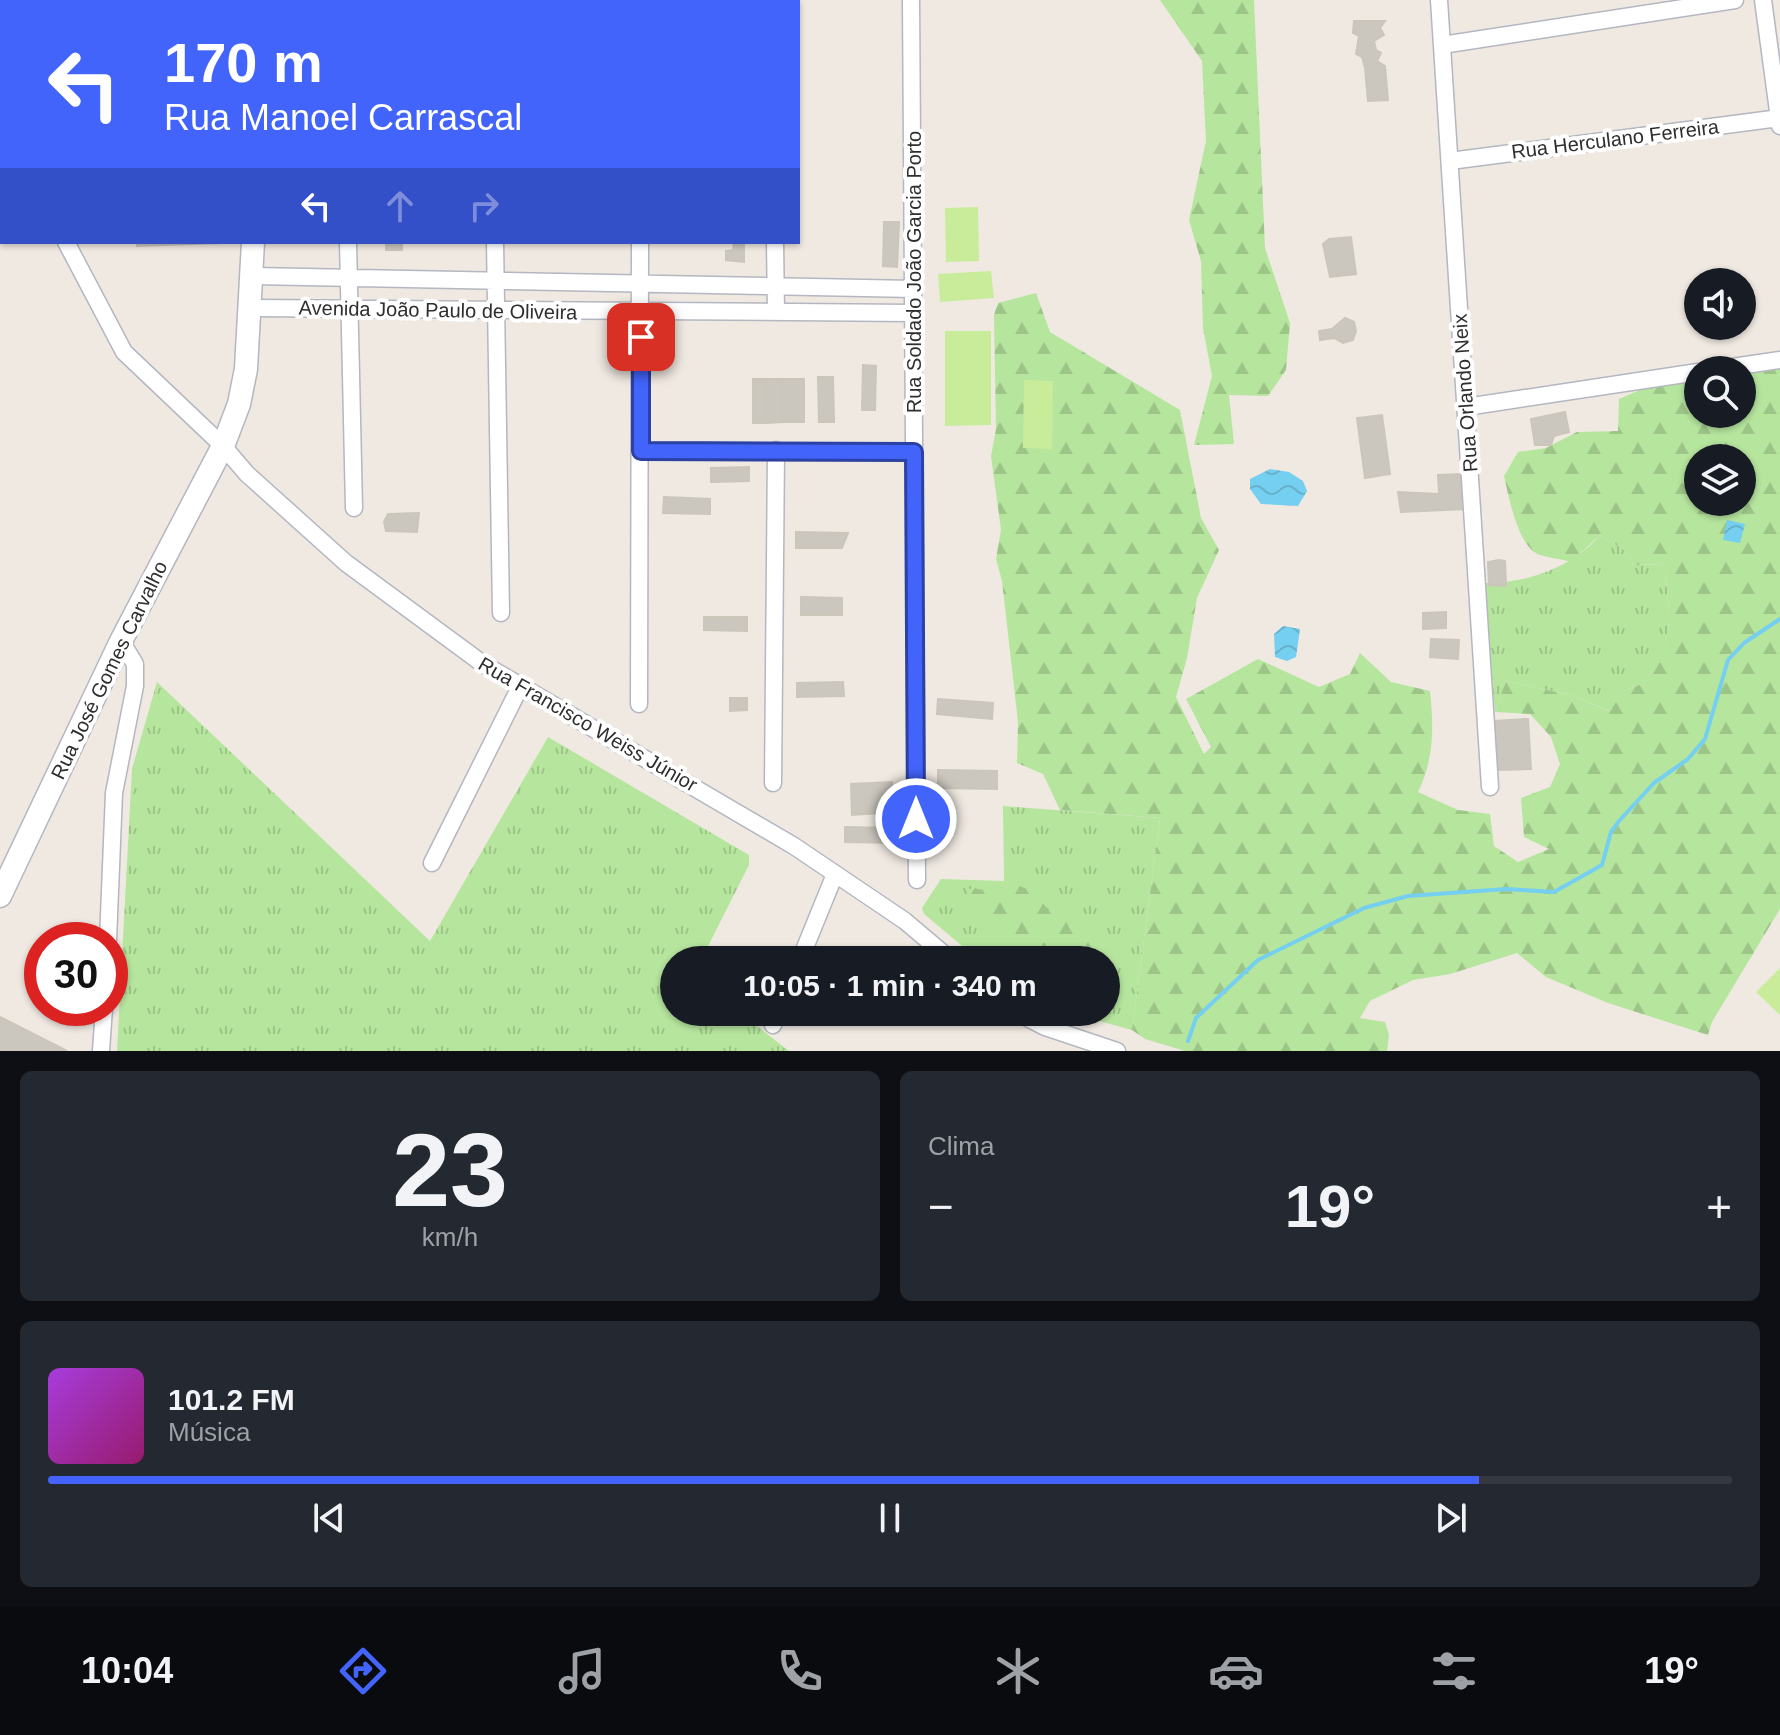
<!DOCTYPE html>
<html lang="pt">
<head>
<meta charset="utf-8">
<style>
	:root { --surface:#171b24; --page:#242831; --text:#f1f3f6; --muted:#9ea1a6; --line:#363941; --accent:#4264fb }
	body { margin:0; font-family:Helvetica,sans-serif; background:var(--page); color:var(--text); height:100vh; display:flex; flex-direction:column; font-size:30px; white-space:nowrap }
	* { box-sizing:border-box; margin:0 }
	p { font-size:26px; color:var(--muted) }
	.icon { flex:none; width:44px; height:44px; fill:none; stroke:currentColor; stroke-width:2; stroke-linecap:round; stroke-linejoin:round }
	.map { position:relative; height:1051px; overflow:hidden }
	.side { display:flex; flex-direction:column; gap:20px; padding:20px; background:#0d0f14; flex:1 }
	.side>* { flex:none }
	.guide { position:absolute; left:0px; top:0px; width:800px; height:244px; box-shadow:0 2px 6px #0004; background:#4264fb; color:#fff; overflow:hidden }
	.buttons { position:absolute; left:1684px; top:268px; display:grid; gap:16px }
	.buttons a { display:grid; place-items:center; width:72px; height:72px; border-radius:50%; background:var(--surface); box-shadow:0 2px 6px #0004; font-size:40px }
	.speed { position:absolute; left:24px; top:922px; display:flex; gap:16px; font-size:40px; font-weight:700; text-align:center }
	.speed>* { display:grid; place-content:center; width:104px; height:104px; border-radius:50%; background:var(--surface); box-shadow:0 2px 6px #0004; line-height:1 }
	.speed .limit { border:12px solid #d22; background:#fff; color:#111 }
	.pin { position:absolute; display:grid; place-items:center; width:68px; height:68px; color:#fff; margin:-34px; border-radius:16px; box-shadow:0 4px 12px #0006 }
	.me { position:absolute; width:88px; margin:-44px; rotate:0deg; stroke-linejoin:round; filter:drop-shadow(0 0 6px #0008) }
	.turn { display:flex; align-items:center; gap:28px; height:168px; padding:0 32px; font-size:36px }
	.turn .icon { width:104px; height:104px; stroke-width:2.5 }
	.turn b { display:block; font-size:56px; line-height:68px }
	.lanes { display:flex; align-items:center; height:76px; padding:0 32px; background:#0003; justify-content:center; gap:40px; direction:ltr }
	.lanes .off { opacity:.35 }
	.big { font-size:60px; font-weight:800; line-height:1.1 }
	.side .card { flex:1; display:flex; flex-direction:column; justify-content:center; gap:12px; min-width:0; padding:0 28px; border-radius:12px; background:var(--page) }
	.side .dial { align-items:center; gap:0 }
	.dial b { font-size:104px; line-height:1 }
	.song { display:flex; align-items:center; gap:24px }
	.cover { width:96px; height:96px; border-radius:12px; background:linear-gradient(135deg,hsl(280 70% 55%),hsl(320 70% 35%)) }
	.played { height:8px; border-radius:4px; background:linear-gradient(90deg,var(--accent) 85%,var(--line) 85%) }
	.keys { display:flex; justify-content:space-around; direction:ltr }
	.heat { display:flex; justify-content:space-between; align-items:center; font-size:44px; direction:ltr }
	.side .tiles { flex:1; display:grid; gap:20px; grid-template-columns:1fr 1fr }
	.card:last-child { grid-column:span 2 }
	.trip { position:absolute; left:660px; top:946px; width:460px; height:80px; border-radius:40px; background:var(--surface); box-shadow:0 2px 6px #0004; font-weight:800; line-height:80px; text-align:center }
	.tabs { display:flex; height:128px; justify-content:space-around; align-items:center; background:#090b0e; color:var(--muted) }
	.tabs .icon { width:56px; height:56px }
	.tabs .current { color:var(--accent) }
	.tabs b { font-size:36px; color:var(--text) }
	.map>svg:first-child { display:block }
	.grass { fill:url(#grass-tufts) }
	.forest { fill:url(#forest-firs); fill-rule:evenodd }
	.pitch { fill:#c9ec9a }
	.water { fill:url(#water-waves) }
	.lines { fill:none; stroke-linecap:round; stroke-linejoin:round }
	.stream { stroke:#75cff0; stroke-width:4 }
	.building { fill:#cbc7bf; stroke:#cbc5ba; stroke-width:2 }
	.minor-casing { stroke:#b4b7c1; stroke-width:19 }
	.secondary-casing { stroke:#b4b7c1; stroke-width:25 }
	.minor { stroke:#fff; stroke-width:16 }
	.secondary { stroke:#fff; stroke-width:22 }
	.route-casing { stroke:#2b41a3; stroke-width:20 }
	.route { stroke:#4264fb; stroke-width:14 }
	.labels { text-anchor:middle; stroke-width:8; stroke-linejoin:round; paint-order:stroke }
	.street-label { font-size:20px; fill:#2e2e2e; stroke:#fff }
</style>
</head>
<body>
<div class="map">
<svg width="1780" height="1051" viewBox="0 0 1780 1051">
	<defs>
		<pattern id="grass-tufts" width="24" height="20" patternUnits="userSpaceOnUse" patternTransform="scale(2)"><rect width="24" height="20" fill="#b6e59e"/><path d="M3 7l-1-3M5 7V3M7 7l1-3M15 17l-1-3M17 17v-4M19 17l1-3" fill="none" stroke="#9dc588"/></pattern>
		<pattern id="forest-firs" width="22" height="20" patternUnits="userSpaceOnUse" patternTransform="scale(2)"><rect width="22" height="20" fill="#b6e59e"/><path d="M5 1l3.5 6h-7zM16 11l3.5 6h-7z" fill="#9dc588"/></pattern>
		<pattern id="water-waves" width="16" height="10" patternUnits="userSpaceOnUse" patternTransform="scale(2)"><rect width="16" height="10" fill="#75cff0"/><path d="M0 5q4-4 8 0t8 0" fill="none" stroke="#66b2ce"/></pattern>
	</defs>
	<rect width="100%" height="100%" fill="#efe9e1"/>
	<path class="grass" d="M1600 535 1623 549 1634 565 1666 564C1665 583 1669 598 1669 616 1670 640 1656 663 1645 683L1620 692 1610 711 1571 695 1506 681 1495 712 1484 583C1526 584 1573 567 1600 535Z
		M157 682 430 941 548 737 749 855V865L701 960H674V1012H739L789 1051H117L132 769Z
		M1003 806 1160 818 1132 1030 1066 1012H1106V960H979L924 914 922 908 941 879 1004 881Z"/>
	<path class="forest" d="M1160 0H1254L1265 248 1290 323 1286 370 1268 396 1229 395 1234 444 1194 445 1212 376 1203 328 1201 261 1189 220 1206 141 1202 61Z
		M1036 293 1050 332 1180 410 1201 518 1219 550 1197 598 1187 658 1176 697 1204 754 1211 747 1186 699 1258 659 1319 687 1350 674 1360 653 1391 682 1430 691C1434 727 1434 760 1418 792L1458 810 1490 814 1494 846 1518 862 1549 849 1524 837 1521 798 1550 787 1560 764 1551 737 1530 714 1495 712 1506 681 1571 695 1609 711 1620 692 1645 683C1656 662 1670 640 1669 616 1669 598 1665 582 1666 564L1634 565 1623 549 1600 535 1571 562C1561 559 1550 558 1540 555 1518 548 1509 497 1504 476L1518 452 1546 448 1577 432 1618 431 1619 399 1656 383 1698 378V414H1742V372L1780 368V909L1712 1022 1708 1035 1608 1003 1546 977 1517 953 1450 974 1413 980 1370 1001 1360 1018 1385 1022 1389 1035 1387 1051H1185L1145 1039 1132 1030 1160 818 1060 810 1043 774 1017 763 1018 722 1002 581 996 559 1001 530 991 456 996 429 994 315 998 303ZM1698 458H1742V502H1698Z
		M1017 885 1032 891 1047 908 1101 932 1106 944 1100 952 1099 960H1062L1056 949C1050 950 1042 953 1037 952 1010 948 977 922 965 900L969 889 999 890Z"/>
	<path class="pitch" d="M978 207 979 261 946 262 945 208Z
		M991 271 994 298 940 302 938 274Z
		M945 331H991V425L945 426Z
		M1024 380 1053 381 1052 449 1023 448Z
		M1780 968V1015L1756 992Z"/>
	<path class="water" d="M1270 469 1289 472 1303 481 1307 491 1298 506 1261 504 1250 489V479Z
		M1727 520 1745 524 1740 543 1723 540Z
		M1283 626 1300 629 1296 657 1287 661 1275 657 1274 634Z"/>
	<g class="lines">
		<path class="stream" d="M1188 1041 1196 1018 1258 960 1364 908 1408 896 1506 889 1554 892 1602 865 1611 832 1619 821 1654 783 1688 759 1705 739 1728 660 1744 643 1780 619"/>
	</g>
	<path class="building" d="M1354 21H1385L1380 28 1384 35 1374 41 1376 50 1381 53 1377 61 1385 66 1388 100 1368 101 1365 68 1362 57 1356 54 1359 36 1353 33Z
		M884 222H899L897 267 883 266Z
		M1351 237 1356 274 1330 277 1323 244 1329 239Z
		M137 242H222V243L137 246Z
		M386 242H402V250H386Z
		M734 242H744V262L726 260V251L733 250Z
		M1345 318 1354 322 1356 331 1353 340 1343 343 1334 338 1320 340 1319 331 1332 329Z
		M863 365 876 366 875 410H862Z
		M818 377H833L834 422H819Z
		M753 379H766L767 423H753Z
		M766 379H782L783 422 767 423Z
		M782 379H804V422H783Z
		M1565 412 1569 432 1554 436 1551 445H1535L1531 419Z
		M1382 415 1390 474 1365 478 1357 418Z
		M749 467V481L711 482V468Z
		M1462 474 1466 509 1401 512 1398 492 1439 494 1438 475Z
		M664 497 710 499V514L663 513Z
		M419 513 417 532 386 531 384 522 388 514Z
		M796 532 848 533 842 548H796Z
		M1499 560 1505 561 1506 586 1489 585 1488 562Z
		M801 597 842 598V615H801Z
		M1446 612V628L1423 629V613Z
		M704 617H747V631L704 630Z
		M1431 639 1459 640 1458 659 1430 657Z
		M843 682 844 696 797 697V683Z
		M730 698H747V710L730 711Z
		M938 699 993 703 992 719 937 714Z
		M1528 719 1531 769 1498 770 1495 721Z
		M938 770 997 771V789L938 788Z
		M892 782 894 812 852 815 851 784Z
		M845 827 897 828V843L845 842Z
		M0 1017 67 1051H0Z"/>
	<g class="lines">
		<g class="minor-casing">
			<path id="minor" d="M491 0V2
				M635 0V2
				M772 0V2
				M911 0 917 880
				M1439 0 1490 787
				M1763 0 1780 126
				M349 2V0
				M1442 45 1735 0
				M0 118 2 122
				M1450 161 1780 118
				M66 242 124 352 223 446 247 474 346 563 483 664 794 846 905 921 951 960
				M348 242 354 508
				M495 242 501 613
				M775 242 776 312
				M252 276 914 289
				M251 308 913 313
				M1712 370 1780 360
				M1466 407 1698 372
				M641 451 914 452
				M639 704 640 242
				M773 783 776 450
				M432 863 520 687
				M108 940 114 793 135 686V664L121 641
				M800 960 835 874
				M1016 1012 1045 1027 1117 1051
				M773 1025 778 1012
				M101 1051 104 1008"/>
		</g>
		<g class="secondary-casing">
			<path id="secondary" d="M251 0V2
				M0 896 121 641 223 446 239 404 246 369 253 242"/>
		</g>
		<use href="#minor" class="minor"/>
		<use href="#secondary" class="secondary"/>
	</g>
	<g class="lines">
		<g class="route-casing">
			<path id="route" d="M641 337V451L914 452 916 819"/>
		</g>
		<use href="#route" class="route"/>
	</g>
	<g class="labels">
		<g class="street-label">
			<text transform="translate(1615 139) rotate(-7)" y="7">Rua Herculano Ferreira</text>
			<text transform="translate(914 272) rotate(-90)" y="7">Rua Soldado João Garcia Porto</text>
			<text transform="translate(438 310) rotate(1)" y="7">Avenida João Paulo de Oliveira</text>
			<text transform="translate(1465 393) rotate(-94)" y="7">Rua Orlando Neix</text>
			<text transform="translate(109 670) rotate(-64)" y="7">Rua José Gomes Carvalho</text>
			<text transform="translate(588 724) rotate(30)" y="7">Rua Francisco Weiss Júnior</text>
		</g>
	</g>
</svg>
<div class="buttons">
<a><svg class="icon" aria-label="sound" viewBox="0 0 24 24"><path d="M4 9h4l5-4v14l-5-4H4zM17 9q2 3 0 6"/></svg></a>
<a><svg class="icon" aria-label="search" viewBox="0 0 24 24"><circle cx="10" cy="10" r="6"/><path d="M15 15l6 6"/></svg></a>
<a><svg class="icon" aria-label="layers" viewBox="0 0 24 24"><path d="M12 4l9 5-9 5-9-5zM3 14l9 5 9-5"/></svg></a>
</div>
<div class="speed"><div class="limit">30</div></div>
<div class="pin" style="left:641px;top:337px;background:#d93025"><svg class="icon" aria-label="arrive" viewBox="0 0 24 24"><path d="M6 21V4h12l-3 4 3 4H6"/></svg></div>
<svg class="me" style="left:916px;top:819px" viewBox="-20 -20 40 40"><circle r="17" fill="#4264fb" stroke="#fff" stroke-width="3"/><path d="M0-11L8 9 0 5-8 9z" fill="#fff"/></svg>
<div class="trip">10:05 · 1 min · 340 m</div>
<div class="guide">
<div class="turn"><svg class="icon" aria-label="left" viewBox="0 0 24 24"><path d="M17 20v-9H6M10 6l-5 5 5 5"/></svg><div><b>170 m</b>Rua Manoel Carrascal</div></div>
<div class="lanes"><svg class="icon" aria-label="left" viewBox="0 0 24 24"><path d="M17 20v-9H6M10 6l-5 5 5 5"/></svg><svg class="icon off" aria-label="ahead" viewBox="0 0 24 24"><path d="M12 20V5M6 11l6-6 6 6"/></svg><svg class="icon off" aria-label="right" viewBox="0 0 24 24"><path d="M7 20v-9h11M14 6l5 5-5 5"/></svg></div>
</div>
</div>
<section class="side">
<div class="tiles">
<div class="card dial"><b>23</b><p>km/h</p></div>
<div class="card"><p>Clima</p>
<div class="heat"><a>−</a><b class="big">19°</b><a>+</a></div>
</div>
<div class="card">
<div class="song"><i class="cover"></i><div><b>101.2 FM</b><p>Música</p></div></div>
<div class="played"></div>
<div class="keys"><svg class="icon" aria-label="previous" viewBox="0 0 24 24"><path d="M18 5L8 12l10 7zM5 5v14"/></svg><svg class="icon" aria-label="pause" viewBox="0 0 24 24"><path d="M8 5v14M16 5v14"/></svg><svg class="icon" aria-label="next" viewBox="0 0 24 24"><path d="M6 5l10 7-10 7zM19 5v14"/></svg></div>
</div>
</div>
</section>
<nav class="tabs">
<b>10:04</b>
<svg class="icon current" aria-label="directions" viewBox="0 0 24 24"><path d="M12 3l9 9-9 9-9-9zM9 14v-3h6M13 9l2 2-2 2"/></svg>
<svg class="icon" aria-label="music" viewBox="0 0 24 24"><path d="M9 18V5l10-2v13"/><circle cx="6" cy="18" r="3"/><circle cx="16" cy="16" r="3"/></svg>
<svg class="icon" aria-label="phone" viewBox="0 0 24 24"><path d="M5 4h4l2 5-3 2q2 4 5 5l2-3 5 2v4C11 20 4 13 5 4z"/></svg>
<svg class="icon" aria-label="climate" viewBox="0 0 24 24"><path d="M12 3v18M4 7l16 10M4 17L20 7"/></svg>
<svg class="icon" aria-label="car" viewBox="0 0 24 24"><path d="M5 17H2v-5l4-1 3-4h7l3 4 3 1v5h-3M9 17h6M6 11h13"/><circle cx="7" cy="17" r="2"/><circle cx="17" cy="17" r="2"/></svg>
<svg class="icon" aria-label="filters" viewBox="0 0 24 24"><path d="M4 7h16M4 17h16"/><circle cx="9" cy="7" r="2"/><circle cx="15" cy="17" r="2"/></svg>
<b>19°</b>
</nav>
</body>
</html>
